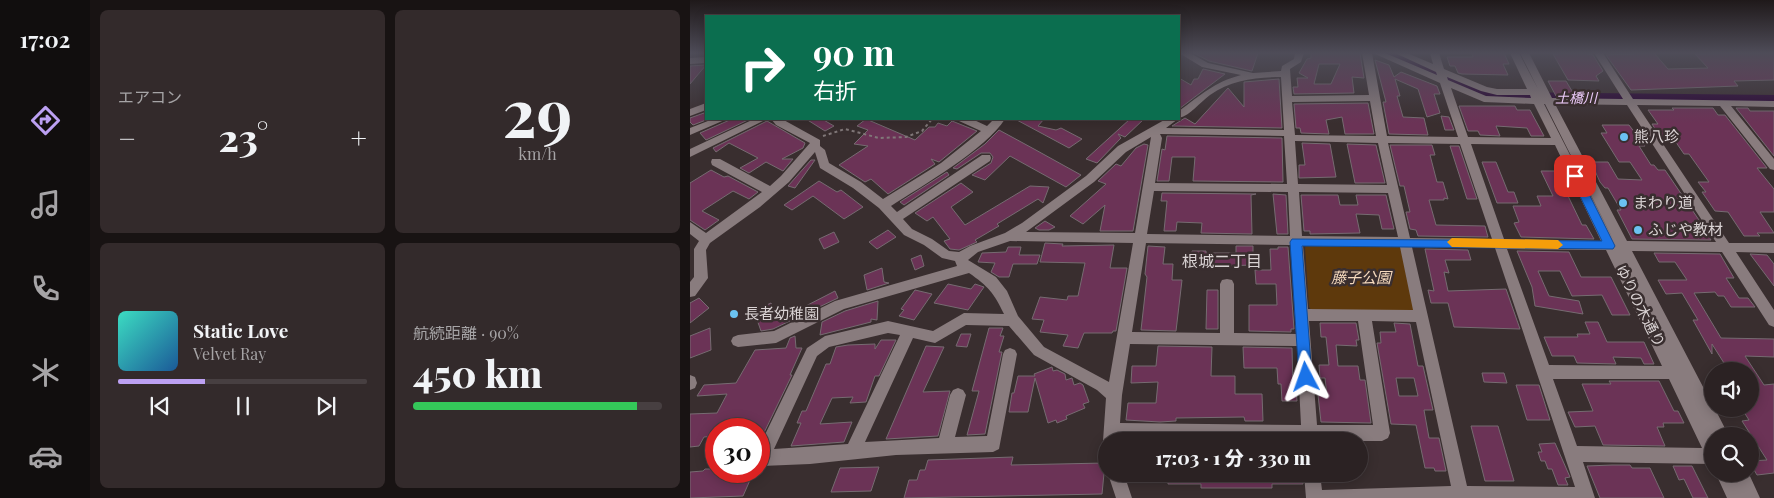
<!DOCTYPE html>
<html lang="ja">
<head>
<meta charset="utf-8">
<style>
	:root { --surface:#2b2223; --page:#332a2b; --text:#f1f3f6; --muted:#a6a4a6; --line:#473f41; --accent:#bca0f2 }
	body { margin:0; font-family:"Playfair Display","Noto Sans JP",serif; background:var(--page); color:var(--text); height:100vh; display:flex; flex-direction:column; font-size:19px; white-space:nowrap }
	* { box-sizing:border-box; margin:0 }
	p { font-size:16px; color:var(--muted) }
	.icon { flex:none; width:28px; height:28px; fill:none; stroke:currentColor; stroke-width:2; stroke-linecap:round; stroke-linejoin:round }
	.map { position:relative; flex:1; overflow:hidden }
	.panel { display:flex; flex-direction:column; gap:10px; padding:10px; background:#181313; width:600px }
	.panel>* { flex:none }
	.hud { position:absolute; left:15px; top:15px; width:475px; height:105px; border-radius:0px; box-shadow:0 2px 12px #0003,0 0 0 1px var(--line); background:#0b6e4f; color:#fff; overflow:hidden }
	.tools { position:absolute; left:1014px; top:362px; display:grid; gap:10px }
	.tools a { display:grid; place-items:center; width:55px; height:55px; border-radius:50%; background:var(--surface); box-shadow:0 2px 12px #0003,0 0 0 1px var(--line); font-size:25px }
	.speed { position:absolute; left:15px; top:418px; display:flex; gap:10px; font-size:25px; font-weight:700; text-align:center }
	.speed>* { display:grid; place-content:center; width:65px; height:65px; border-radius:50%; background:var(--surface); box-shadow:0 2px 12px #0003,0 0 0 1px var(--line); line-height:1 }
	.speed .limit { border:8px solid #d22; background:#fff; color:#111 }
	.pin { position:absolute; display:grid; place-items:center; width:42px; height:42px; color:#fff; margin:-21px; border-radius:10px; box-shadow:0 2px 8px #0006 }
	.me { position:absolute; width:55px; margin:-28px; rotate:356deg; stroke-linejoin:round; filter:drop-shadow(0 0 4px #0008) }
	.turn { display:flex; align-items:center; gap:18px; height:105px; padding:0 25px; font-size:22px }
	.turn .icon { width:65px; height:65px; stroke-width:2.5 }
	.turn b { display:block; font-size:35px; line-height:42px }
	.big { font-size:38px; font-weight:800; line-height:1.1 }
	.panel .widget { flex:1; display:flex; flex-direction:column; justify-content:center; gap:8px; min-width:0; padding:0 18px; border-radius:8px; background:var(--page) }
	.panel .dial { align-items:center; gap:0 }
	.dial b { font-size:65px; line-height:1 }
	.song { display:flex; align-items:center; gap:15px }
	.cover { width:60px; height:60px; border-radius:8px; background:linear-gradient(135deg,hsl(170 70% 55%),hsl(210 70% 35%)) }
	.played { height:5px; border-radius:2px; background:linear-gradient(90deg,var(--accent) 35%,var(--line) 35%) }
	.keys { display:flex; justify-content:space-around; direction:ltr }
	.heat { display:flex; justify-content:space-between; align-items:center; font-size:28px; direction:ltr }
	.charge { height:8px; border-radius:4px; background:linear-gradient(90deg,#34c759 90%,var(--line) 0) }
	.panel .tiles { flex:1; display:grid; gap:10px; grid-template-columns:repeat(2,1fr) }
	.trip { position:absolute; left:408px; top:432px; width:270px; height:50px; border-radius:25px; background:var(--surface); box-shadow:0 2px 12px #0003,0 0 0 1px var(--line); font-weight:800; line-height:50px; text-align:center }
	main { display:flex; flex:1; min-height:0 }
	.tabs { display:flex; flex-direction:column; width:90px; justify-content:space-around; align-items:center; background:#110e0e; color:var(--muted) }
	.tabs .icon { width:35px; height:35px }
	.tabs .on { color:var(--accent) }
	.tabs b { font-size:22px; color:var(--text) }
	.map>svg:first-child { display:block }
	.green { fill:#5e390c }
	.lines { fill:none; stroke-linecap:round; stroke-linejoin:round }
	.river { fill:#280433; fill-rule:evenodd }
	.building { fill:#6b3356; stroke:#766b71; fill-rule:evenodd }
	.path { stroke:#817879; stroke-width:2; stroke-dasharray:3 3; stroke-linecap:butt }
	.minor { fill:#897c7e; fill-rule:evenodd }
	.route { fill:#1a73e8; stroke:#114b97 }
	.slow { fill:#f59e0b }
	.poi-dot { fill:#6bc3f2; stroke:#392e2f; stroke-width:2 }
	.labels { text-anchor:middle; stroke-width:5; stroke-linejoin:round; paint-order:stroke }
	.far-water-label { font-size:14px; font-style:italic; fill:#eccaf9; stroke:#392e2f }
	.poi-label { font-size:15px; fill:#d9d2d3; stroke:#392e2f; text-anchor:start }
	.park-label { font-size:15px; font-style:italic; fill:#f6dabe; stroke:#392e2f }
	.street-label { font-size:15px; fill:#d9d2d3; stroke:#392e2f }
	.neighbourhood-label { font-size:16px; fill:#d9d2d3; stroke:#392e2f }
</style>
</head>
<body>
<main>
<nav class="tabs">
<b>17:02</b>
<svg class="icon on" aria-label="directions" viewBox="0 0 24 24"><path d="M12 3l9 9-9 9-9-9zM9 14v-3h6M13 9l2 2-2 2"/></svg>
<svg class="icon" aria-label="music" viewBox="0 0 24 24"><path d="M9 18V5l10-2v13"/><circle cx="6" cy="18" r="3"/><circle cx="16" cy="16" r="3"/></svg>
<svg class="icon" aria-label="phone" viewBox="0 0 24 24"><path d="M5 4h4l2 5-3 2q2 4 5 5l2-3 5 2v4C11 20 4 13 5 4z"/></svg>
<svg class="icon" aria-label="climate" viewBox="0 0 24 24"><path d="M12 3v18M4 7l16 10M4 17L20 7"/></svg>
<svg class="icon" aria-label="car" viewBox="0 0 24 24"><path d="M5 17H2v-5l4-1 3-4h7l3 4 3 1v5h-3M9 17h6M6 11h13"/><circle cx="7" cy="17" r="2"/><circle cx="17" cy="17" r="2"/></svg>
</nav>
<section class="panel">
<div class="tiles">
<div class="widget"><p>エアコン</p>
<div class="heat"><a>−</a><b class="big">23°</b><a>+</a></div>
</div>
<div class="widget dial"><b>29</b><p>km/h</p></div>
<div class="widget">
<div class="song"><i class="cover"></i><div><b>Static Love</b><p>Velvet Ray</p></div></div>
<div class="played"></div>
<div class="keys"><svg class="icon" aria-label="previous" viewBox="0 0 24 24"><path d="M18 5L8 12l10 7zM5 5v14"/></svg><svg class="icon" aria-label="pause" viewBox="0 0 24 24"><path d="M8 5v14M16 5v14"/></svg><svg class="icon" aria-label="next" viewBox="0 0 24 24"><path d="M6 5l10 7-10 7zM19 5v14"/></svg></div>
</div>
<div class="widget"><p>航続距離 · 90%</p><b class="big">450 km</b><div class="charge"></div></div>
</div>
</section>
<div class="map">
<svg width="1084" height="498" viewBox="0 0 1084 498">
	<rect width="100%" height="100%" fill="#392e2f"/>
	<path class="green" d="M619 245 710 246 724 311H622L619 307 615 247Z"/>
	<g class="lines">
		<path class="river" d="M688 53H710L802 92 1084 95V105L800 102 691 56Z"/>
	</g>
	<path class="building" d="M504 53H568L562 71 519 61Z
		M621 53H670L674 78 662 77 664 93 604 94 603 87H608L607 78H618L609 73 617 59 621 58ZM629 64H650L641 84H624Z
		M782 53H814L819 64H813L818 75 772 74 768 73 765 66H760L757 57H783Z
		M892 53 903 55 913 71 906 76 909 81 878 80 863 54Z
		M964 53 978 69 1018 68 1005 54 1084 53V80L1044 81 1048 86 941 90 916 55Z
		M685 60 699 65 704 77 711 72 747 86 750 94H744L750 113 737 117 728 89 705 79 710 96H707L713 117 734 118 738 135 699 134 693 102H696Z
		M16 65 0 84V66Z
		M513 69 535 74 489 109V78L501 85 504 79H508Z
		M589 79 592 128 482 126 495 118 505 124 538 88 554 107V82Z
		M858 81H876L885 96H866Z
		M678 103 684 134H655L652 117 636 120 639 134 611 133 610 128H606L604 104Z
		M769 106H825L827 110H840L854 136H841L837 128 806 126 810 136 790 135 788 131H778Z
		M982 108H1023L1028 115H1035L1077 168H1067L1084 189V212H1070L1084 233H1067L1070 236H1054L1038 212 1025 211 1012 192H1016L1008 182H1019L999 154H994L983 138H971L962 124H968L958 110H984Z
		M1046 108H1058L1060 111H1084V156Z
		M14 113 16 120 3 125 0 122V118Z
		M751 116 759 117 764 130H755Z
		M42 119H60L16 140 10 133Z
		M116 119H132L144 126 135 131Z
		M176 119 225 140 239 127H245L248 123 257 126 262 121 287 131 249 162 241 159 245 164 198 194 181 179 175 182 149 165 178 146 164 144 178 130 167 126Z
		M325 119H354L348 126 366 130 371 128 392 139 379 148Z
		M440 119H454L435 137 428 134 431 138 407 163 396 159Z
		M77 121 115 143 113 148 92 159H103L93 171 76 162 59 173 50 168 68 158 39 143 26 152 23 148Z
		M912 125H939L955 146H949L961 165H964L968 170H975L1011 223 1021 240 942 239 927 210H931L918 188H915L910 182 901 162H918L928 179 952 180 940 162H929L911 133H917Z
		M309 130 344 149 391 175 376 187 320 156 295 180 282 175 301 163 303 157 300 153H291L267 169 263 168 295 144Z
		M477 136 592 138 593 182 503 181 505 157H482L479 181H467L472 149 475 150Z
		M612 143 640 144 646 177 609 178V165H615Z
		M454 144 458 145 443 231H410L415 205 393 224 380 216 416 184 408 181 426 164 431 166 446 148Z
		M657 144 686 145 695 183H665Z
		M700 145H742L745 155H740L747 182H753L758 199 754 198V200H739L746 225 795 226 798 237 728 236 726 230 720 229 716 212H720L714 186H710Z
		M760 146H769L787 199H777Z
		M121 160H125L105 188 98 186Z
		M792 162H806L818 192H824L828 203H807Z
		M21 170 34 177 38 176 68 192 59 199 43 191 12 211 29 220 15 230 0 220V183Z
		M851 171H866L892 225H896L904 239 831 237 824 223 829 222 823 206H851L847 196H863Z
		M257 172 259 175 214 205 210 202Z
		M129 181 147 192 151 190 173 207 154 219 123 196 102 210 94 205Z
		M271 183 283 192 261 207 275 225 340 186 359 187 353 203 348 199 307 224 309 226 285 240 287 242 269 250 260 249 254 241 260 239 243 217 237 221 225 213Z
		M472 193 566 194 561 195 562 234 511 233 512 223 487 222 486 231H474L477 201H471Z
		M583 194 596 195 598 234H587Z
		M611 195H648L650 205H668L666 195H696L704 229H692L689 215 666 214 670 233 620 234V231H614Z
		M355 221 365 227 359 230H349L345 228Z
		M198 230 206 237 187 249 179 242Z
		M144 232 149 242 134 249 129 239Z
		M355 243 373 244 372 246 424 245 420 268H437L426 331H423L422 333H394L388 348 373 346 378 335 350 332 354 320 342 319 350 297 377 300 378 296H388L395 263 350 262Z
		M458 246 475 247 473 264H483L482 280H492L486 331 451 330 457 277 455 274Z
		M546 246H563V265L501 267 502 251H516V253H546Z
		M318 247H331L329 255H350L347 264H323L319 277H309L301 272 305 263 288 262 292 253 316 252Z
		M588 247H598L604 329H601V332L559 331V305H587L586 284H566L565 270H581L580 249H588Z
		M735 249 778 250 781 260H755L759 273 754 272 758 291 816 289 830 329 764 327 758 303H741L738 290 744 291Z
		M827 251 879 252 891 277H921L940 315H922L912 295 882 296 870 271H848L859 296 889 301 893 314 845 306 842 287Z
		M964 253 1030 254 1044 278H1036L1049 298H1058L1065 307H1041L1034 296H1028L1025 292 1004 293 1031 338 1084 339V357L1055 356 1074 385 1084 384V473L1067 475 1060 463V461L1077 460 1052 421 1059 420 1052 409H1060V371H1039L1022 344V354L1003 320H1008L992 293 976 294 968 280H997L985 262H969Z
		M1060 254 1077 255 1084 264V286Z
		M231 255 234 266 225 270 221 259Z
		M192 268 194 282 199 283 177 290 174 275Z
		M258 284 281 289 285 284 294 287 278 310 244 303Z
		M225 290 242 294 224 320 209 316 214 310 211 309Z
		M517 290H528V329H516Z
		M145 291 148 298 83 329 71 331 64 311 81 303 85 315 104 306 106 311Z
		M9 298 19 308 0 323V303Z
		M188 301 187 320 181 319V322L130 335 132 322 155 311Z
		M895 322H908L917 342H954L964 364H954L951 358 923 357 926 364 887 363 884 356H862L854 337H888L887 334H900Z
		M630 323H666L669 340H666L667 346 646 345 648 366H668L670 380H675L681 423 631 422 628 395H637L635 378H630L629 365H639L636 337H631Z
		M704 323 720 324 728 366H733L743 410H734L739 438H749L756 471H745L744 468H735L726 425 701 424 687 343H691L690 332H706ZM706 378H724L728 396H709Z
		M20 328 21 350 0 358V336Z
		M299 328H313L310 336H314L309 352H312L295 434 277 435 289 391H282Z
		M271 334H281L277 347 266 346Z
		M105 336 106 348H112L100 375H102L69 443V427L26 429V436L14 437 9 446 0 447V414L27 413 37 394 7 396 14 385 46 383 65 350 96 348 100 338Z
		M191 340H206L189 376H185L176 402 160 403 163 397 142 398 130 424 162 422 154 442 101 446 111 423H107L112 411H116L136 364H140L146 347 158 345 185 344V349Z
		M236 346 254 347 233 392 260 391 248 436 196 439Z
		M468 346 522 347 521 376H545V394H572L573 421H555L554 417 486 418V421L470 422 436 420 438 403H466L468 382 441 383 442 366H466Z
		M553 347 602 348 603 388H606L607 401H592L591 384H588L587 368H554Z
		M362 367 363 371 367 370 375 374 376 380 382 378 384 385 390 383 393 385 399 402 393 404 395 408 376 416 377 419 367 423 366 420 358 423 345 378 338 412H319L322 393H324L328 376H345L344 374Z
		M792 373H814L817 383 794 382Z
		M919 381H969L984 411H988L994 423H973L974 427H967L975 446 913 445 905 426 885 427 878 412 903 411 892 384H921Z
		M826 385H849L860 420H837Z
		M781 426H808L824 481H795Z
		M865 443 880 477 875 478 878 485H868L862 469H858L855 461H851L848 452H852L849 444Z
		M323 457 321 465 415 463 412 494 214 498 219 480H227L230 470H235L238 460Z
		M922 465H940L942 468H960L974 498H910L897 466Z
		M983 466H1002L1018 498H1003L994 479 989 480Z
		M189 467 181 491 141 492 150 468Z
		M15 469H26V471H64L53 496 0 498V472L13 471Z
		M478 474H612L613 484H582V488H511V484H478Z"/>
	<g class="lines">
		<path class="path" d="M133 136 155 129 189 138 216 137 232 131 242 119"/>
		<path class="minor" d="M489 53H500L518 63 563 73 591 71 592 66 604 59 605 53H614L611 62 600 69 602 96 679 95 672 53H682L697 136 768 137 750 83 683 53H695L747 75 746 72 705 53H717L743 64 740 53H749L754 69 797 87 807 89H837L820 53H829L848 89 830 53H839L862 98 933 99 904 53H913L943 99 1084 101V107L1041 106 1084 159V170L1080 169 1030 106 947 105 1039 243H1084V253L1046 252 1084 310V327L1079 325 1032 252 942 251 1022 404V409H1025L1039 436H1022V464L893 462 905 498H616L614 474H630L632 490 761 486 726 322 682 321 700 433 698 438 692 441H612V440L429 438V441H416V447L413 441 416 398 407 390 344 355 319 326 276 325 245 343 223 338 175 442 249 438 260 395 263 390 268 388 273 390 276 395 265 437 297 436 313 354 315 350 320 348 325 350 327 354 309 449 303 452 206 455 120 464 69 466V447L117 348 135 336 198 321 243 331 274 313 314 314C304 293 298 286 279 273L154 309 86 343 48 347 43 345 41 341 43 337 48 335 84 331 145 301 267 266 265 261 252 258 234 245 214 235 189 208 163 188 130 168 125 152 99 182 70 207 20 243 16 250 18 278 5 296 0 297V282L4 277V249L9 241 0 234V222L16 233 72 192 22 165 21 162 22 159H30L80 186 91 176 120 143 86 125 81 119H92L130 140V146L135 150 139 163 171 182 193 199 251 163 291 131 269 121 268 119H282L297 126 304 119H315C296 149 232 186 201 206L207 212 292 155H300L301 158 300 161 213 219 222 229 242 239 259 251 269 252 280 246 315 233 332 223 396 176 428 146 476 119H488L476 128 594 130 591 77C566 77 541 80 520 95 510 102 501 115 489 118V111C511 95 524 82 551 75L512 67ZM757 77 791 91 807 95H840L841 98 796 96 758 80ZM761 88 794 102 844 104 861 138 778 137ZM680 101 686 136 605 135 602 102ZM854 104H855L924 241ZM865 104 937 105 1026 242 937 241ZM470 134 594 136 597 184 465 183 472 138ZM461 137 445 233 336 232 404 182 436 152ZM605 141 688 143 697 185 608 184ZM698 143 770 144 802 239 720 238ZM781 144 865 145 911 241 814 239ZM464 191 598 192 600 236 457 234ZM609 192 698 193 708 237 612 236ZM320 241 443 243 419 382 354 347 328 316 317 291 306 277 278 260 288 252ZM456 243 601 245 606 334 544 333V284L542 280 537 279 532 280 530 284V333L442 332ZM613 245 710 247 723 310 618 309ZM722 247 805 248 885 487 777 486ZM817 249 916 250 972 366 859 365ZM619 321H668L683 425H627ZM198 333 210 335 158 444 84 449 127 356 139 347ZM440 344 607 346 611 425 430 423 432 395ZM863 379H979L1012 448 887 446Z
			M16 57V63L0 64V58Z
			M16 103V110L0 116V109Z
			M23 119H37L0 135V128Z
			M64 119H77L0 157V149Z
			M0 375 5 377 7 383 5 388 0 390Z
			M418 474H434L442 498H426Z
			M1026 474H1059L1070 498H1037Z"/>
	</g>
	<linearGradient id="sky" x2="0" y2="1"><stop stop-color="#1f191a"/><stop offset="0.43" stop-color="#4e4c58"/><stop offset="1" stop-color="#4e4c58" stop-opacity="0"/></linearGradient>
	<rect width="1084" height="123" fill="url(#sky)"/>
	<path class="route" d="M885 173 890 176 925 246 923 249 612 246 622 377 620 381 616 383 611 381 609 377 600 242 602 239 912 241 880 176Z"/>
	<path class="slow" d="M762 238 868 240 873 245 868 249 762 247 757 242Z"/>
	<g class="poi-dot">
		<circle cx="934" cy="137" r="5"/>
		<circle cx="933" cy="203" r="5"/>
		<circle cx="948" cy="230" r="5"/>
		<circle cx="44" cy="314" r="5"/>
	</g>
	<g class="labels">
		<g class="far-water-label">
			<text x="886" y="103">土橋川</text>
		</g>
		<g class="poi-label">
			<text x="944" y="142">熊八珍</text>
			<text x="943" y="208">まわり道</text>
			<text x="958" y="235">ふじや教材</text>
			<text x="54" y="319">長者幼稚園</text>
		</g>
		<g class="park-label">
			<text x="671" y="283">藤子公園</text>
		</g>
		<g class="street-label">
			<text transform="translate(950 306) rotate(63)" y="5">ゆりの木通り</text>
		</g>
		<g class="neighbourhood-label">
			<text x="532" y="267">根城二丁目</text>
		</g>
	</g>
</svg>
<div class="tools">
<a><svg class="icon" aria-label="sound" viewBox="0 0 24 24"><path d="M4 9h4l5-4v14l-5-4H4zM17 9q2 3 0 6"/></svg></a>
<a><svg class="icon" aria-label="search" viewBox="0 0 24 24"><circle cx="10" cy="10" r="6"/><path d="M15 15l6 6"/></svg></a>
</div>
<div class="speed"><div class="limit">30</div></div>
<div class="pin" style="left:885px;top:176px;background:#d93025"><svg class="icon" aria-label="arrive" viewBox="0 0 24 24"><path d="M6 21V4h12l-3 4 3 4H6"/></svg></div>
<svg class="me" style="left:616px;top:377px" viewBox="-20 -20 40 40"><path d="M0-17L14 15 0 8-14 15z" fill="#1a73e8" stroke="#fff" stroke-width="4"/></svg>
<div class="trip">17:03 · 1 分 · 330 m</div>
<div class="hud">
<div class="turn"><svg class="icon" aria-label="right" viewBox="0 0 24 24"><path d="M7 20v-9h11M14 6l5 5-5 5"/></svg><div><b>90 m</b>右折</div></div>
</div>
</div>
</main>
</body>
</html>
